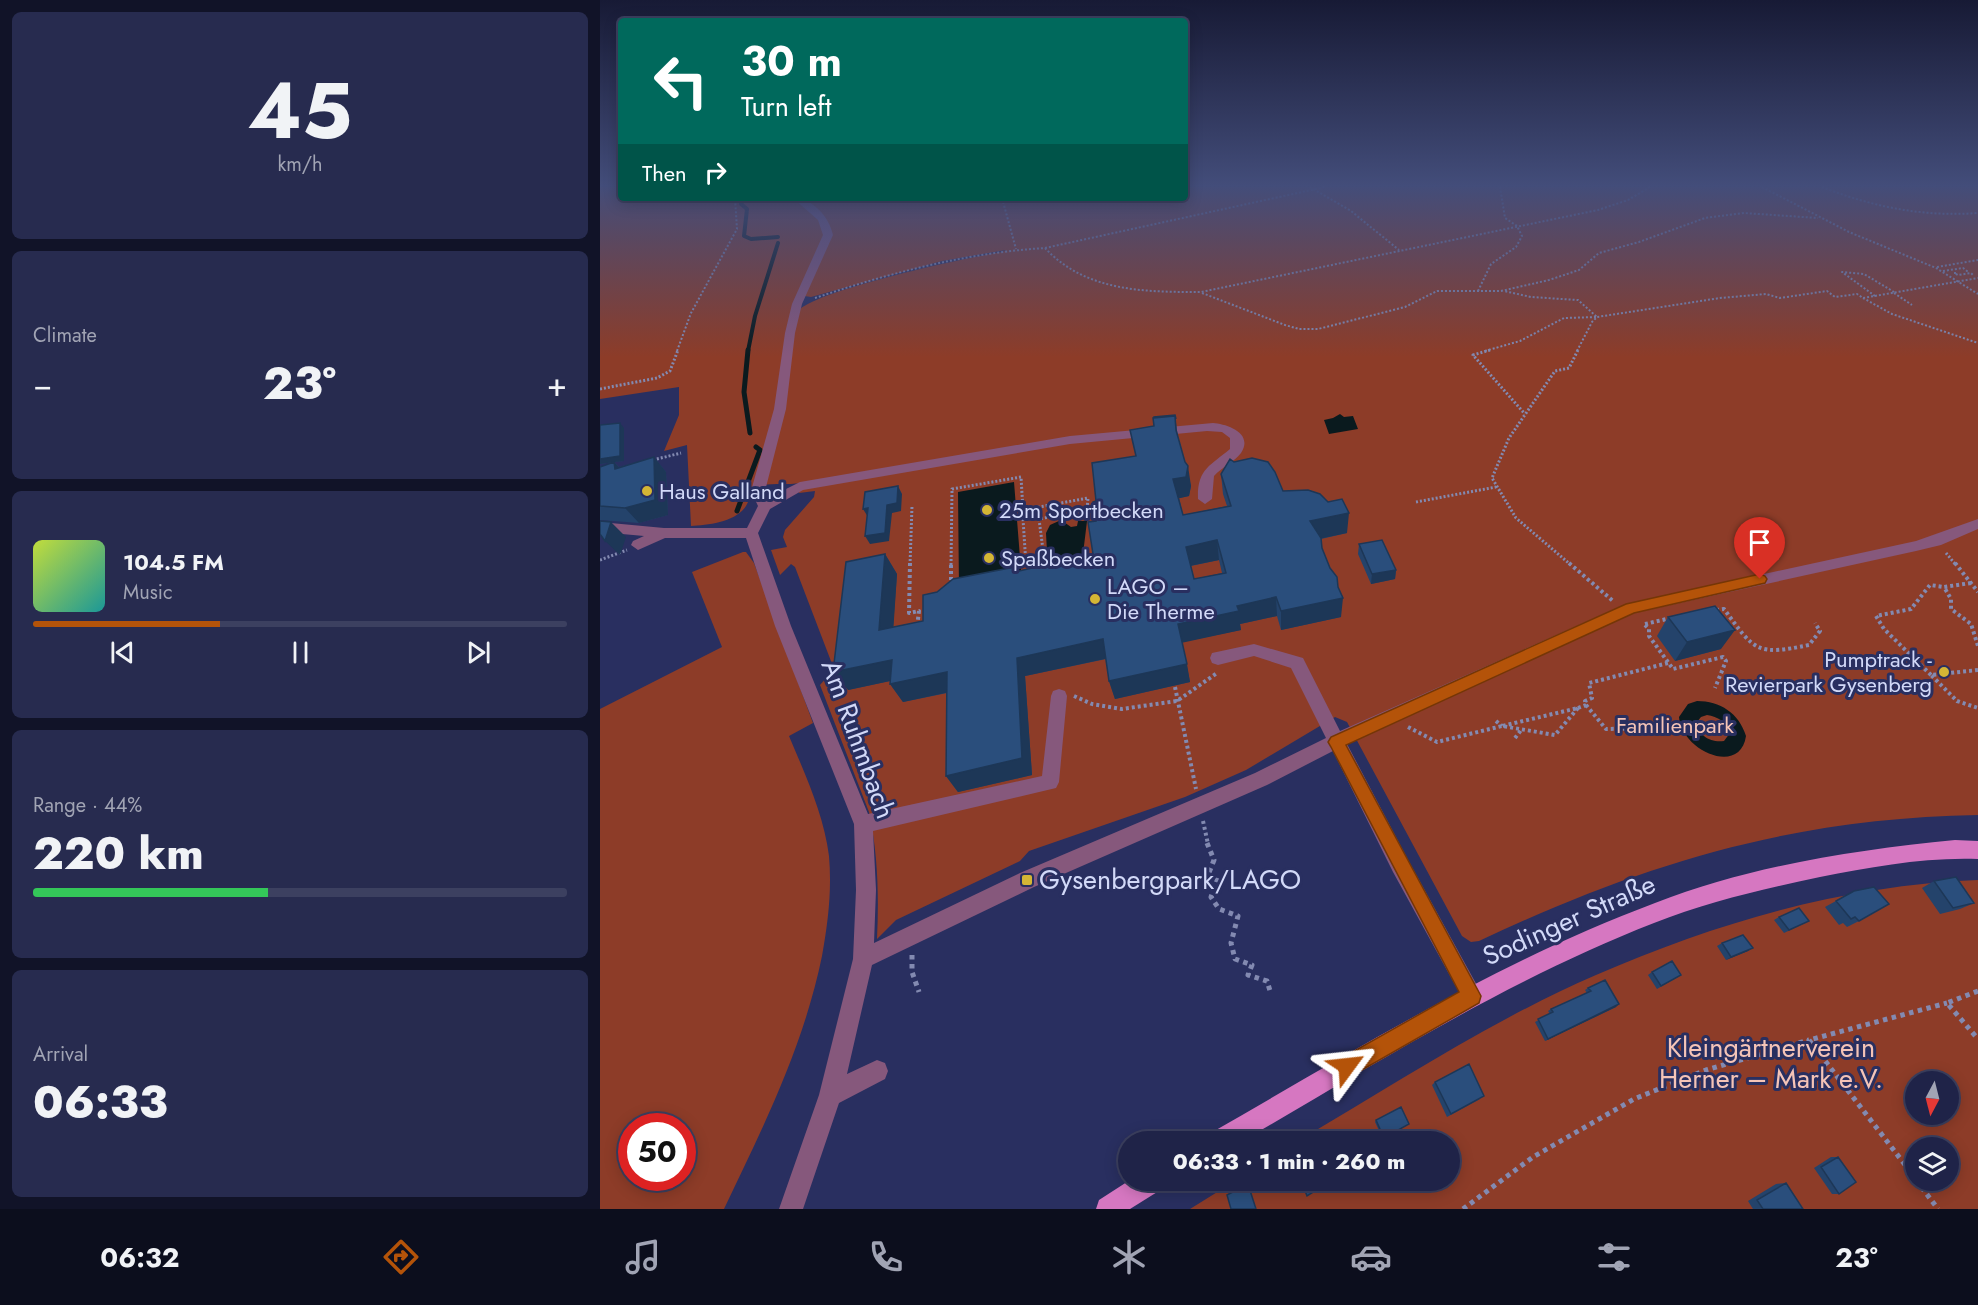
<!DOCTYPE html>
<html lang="en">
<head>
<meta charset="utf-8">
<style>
	:root { --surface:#1f2348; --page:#272b4f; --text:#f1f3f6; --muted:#a1a4b4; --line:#3c4060; --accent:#b45309 }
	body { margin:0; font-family:Jost,sans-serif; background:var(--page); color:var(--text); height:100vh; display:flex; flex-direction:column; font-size:22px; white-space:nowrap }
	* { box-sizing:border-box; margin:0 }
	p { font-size:20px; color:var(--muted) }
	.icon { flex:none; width:33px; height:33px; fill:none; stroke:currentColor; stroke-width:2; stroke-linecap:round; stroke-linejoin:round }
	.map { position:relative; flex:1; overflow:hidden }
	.panel { display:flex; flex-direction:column; gap:12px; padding:12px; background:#111328; width:600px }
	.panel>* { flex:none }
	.top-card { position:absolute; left:18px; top:18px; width:570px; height:183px; border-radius:6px; box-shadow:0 3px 15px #0003,0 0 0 2px var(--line); background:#00695c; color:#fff; overflow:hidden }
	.needle { width:39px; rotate:187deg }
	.tools { position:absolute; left:1305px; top:1071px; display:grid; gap:12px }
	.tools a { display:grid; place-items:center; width:54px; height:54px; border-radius:50%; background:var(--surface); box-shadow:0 3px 15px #0003,0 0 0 2px var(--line); font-size:30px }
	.speed { position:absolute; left:18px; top:1113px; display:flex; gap:12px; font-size:30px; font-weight:700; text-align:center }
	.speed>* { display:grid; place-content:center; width:78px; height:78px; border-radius:50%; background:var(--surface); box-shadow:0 3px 15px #0003,0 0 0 2px var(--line); line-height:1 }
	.speed .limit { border:9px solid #d22; background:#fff; color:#111 }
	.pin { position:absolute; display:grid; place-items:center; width:51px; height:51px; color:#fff; margin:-62px -26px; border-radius:50% 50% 50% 0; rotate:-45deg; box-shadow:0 0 6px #0007 }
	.pin .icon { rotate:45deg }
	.me { position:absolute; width:66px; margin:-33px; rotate:60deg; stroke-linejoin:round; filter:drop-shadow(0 0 4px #0008) }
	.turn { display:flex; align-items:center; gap:21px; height:126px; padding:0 24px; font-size:27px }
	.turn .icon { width:78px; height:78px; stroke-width:2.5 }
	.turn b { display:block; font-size:42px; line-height:51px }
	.then { display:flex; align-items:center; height:57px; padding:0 24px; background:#0003; gap:12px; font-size:22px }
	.big { font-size:45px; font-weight:800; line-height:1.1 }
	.panel .widget { flex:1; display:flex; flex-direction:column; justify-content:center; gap:9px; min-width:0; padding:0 21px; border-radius:9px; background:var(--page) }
	.panel .dial { align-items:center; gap:0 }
	.dial b { font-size:78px; line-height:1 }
	.song { display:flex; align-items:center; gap:18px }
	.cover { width:72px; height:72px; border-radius:9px; background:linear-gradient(135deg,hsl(70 70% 55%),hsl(180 70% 35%)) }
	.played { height:6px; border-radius:3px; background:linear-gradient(90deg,var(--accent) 35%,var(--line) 35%) }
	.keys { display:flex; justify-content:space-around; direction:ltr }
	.heat { display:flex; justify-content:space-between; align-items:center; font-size:33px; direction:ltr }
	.charge { height:9px; border-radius:4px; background:linear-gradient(90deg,#34c759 44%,var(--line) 0) }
	.trip { position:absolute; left:518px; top:1131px; width:342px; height:60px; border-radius:30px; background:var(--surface); box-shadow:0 3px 15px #0003,0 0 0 2px var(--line); font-weight:800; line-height:60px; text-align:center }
	.tab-bar { display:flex; height:96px; justify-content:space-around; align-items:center; background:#0c0e1d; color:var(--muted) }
	.tab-bar .icon { width:42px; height:42px }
	.tab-bar .on { color:var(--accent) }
	.tab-bar b { font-size:27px; color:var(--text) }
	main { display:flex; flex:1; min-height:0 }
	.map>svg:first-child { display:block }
	.green { fill:#8d3c28; fill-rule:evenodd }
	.water { fill:#0a1a1e; fill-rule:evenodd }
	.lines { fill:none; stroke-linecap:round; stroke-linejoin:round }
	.stream-far1 { stroke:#0a1a1e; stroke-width:4 }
	.stream { stroke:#0a1a1e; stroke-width:5 }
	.path-far3 { stroke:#838ab1; stroke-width:2; stroke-dasharray:2 2; stroke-linecap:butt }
	.path-far2 { stroke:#838ab1; stroke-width:3; stroke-dasharray:2 2; stroke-linecap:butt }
	.path-far1 { stroke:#838ab1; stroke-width:4; stroke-dasharray:3 3; stroke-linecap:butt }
	.path { stroke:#838ab1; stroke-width:5; stroke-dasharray:4.5 4.5; stroke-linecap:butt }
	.minor { fill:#86587c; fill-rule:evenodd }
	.major { fill:#d677c1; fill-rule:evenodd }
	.wall { fill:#24436b; fill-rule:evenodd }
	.shaded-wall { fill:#1d3757 }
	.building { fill:#2a4e7c; stroke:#1d3757; stroke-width:1.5; fill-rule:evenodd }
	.route { fill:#b45309; stroke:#753606; stroke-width:1.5 }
	.poi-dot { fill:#d4b635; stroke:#292f60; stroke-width:2 }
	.labels { text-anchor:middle; stroke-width:6; stroke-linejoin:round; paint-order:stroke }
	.poi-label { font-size:22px; fill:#d2d9f8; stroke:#292f60; text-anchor:start }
	.park-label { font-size:22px; fill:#f5c4b7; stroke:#292f60 }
	.near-street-label { font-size:27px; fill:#d2d9f8; stroke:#292f60 }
	.near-poi-label { font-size:27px; fill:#d2d9f8; stroke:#292f60; text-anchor:start }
	.near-park-label { font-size:27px; fill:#f5c4b7; stroke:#292f60 }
</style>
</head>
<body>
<main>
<section class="panel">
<div class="widget dial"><b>45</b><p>km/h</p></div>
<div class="widget"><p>Climate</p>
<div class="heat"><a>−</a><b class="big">23°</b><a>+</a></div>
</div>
<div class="widget">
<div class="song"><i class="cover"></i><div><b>104.5 FM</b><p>Music</p></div></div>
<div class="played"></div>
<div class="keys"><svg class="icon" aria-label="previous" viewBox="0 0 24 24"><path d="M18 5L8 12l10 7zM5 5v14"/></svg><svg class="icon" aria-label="pause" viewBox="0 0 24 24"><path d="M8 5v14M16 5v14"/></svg><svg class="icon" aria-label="next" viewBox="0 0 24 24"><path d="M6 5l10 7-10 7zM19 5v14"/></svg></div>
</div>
<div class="widget"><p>Range · 44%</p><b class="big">220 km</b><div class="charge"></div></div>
<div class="widget"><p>Arrival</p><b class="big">06:33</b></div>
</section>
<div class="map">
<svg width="1378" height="1209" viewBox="0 0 1378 1209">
	<rect width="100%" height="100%" fill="#292f60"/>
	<path class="green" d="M0 187H21V198H585V187H1378V815C1194 818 1044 863 879 941L871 942 862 936 747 722 735 717 646 770 585 797 429 851 420 861 296 920 277 939C279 896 278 854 269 812L220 685 234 669 195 567 191 564 180 575 171 550 187 547 183 537 185 530 214 497 215 491 199 493 201 483C187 485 176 483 162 485L198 311C216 290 368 257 402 252L406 250 342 261 211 297 198 295C187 354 178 414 158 471 154 481 152 496 146 506 136 522 108 525 91 526L87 445 64 451 79 415V387L0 399Z
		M143 552H146L154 563 213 723 189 736C205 774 224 815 229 856 232 890 228 923 222 956 203 1048 164 1125 124 1209H0V709L122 647 92 572ZM32 1126H82V1178H32Z
		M1378 880V1209H590L635 1181 849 1180V1142L698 1141C795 1084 892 1020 996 975 1118 922 1245 885 1378 880ZM1316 1082H1348V1114H1316ZM1316 1148H1348V1180H1316Z"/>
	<path class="water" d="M740 414 744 417 753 416 758 429 729 434 724 420 733 418Z
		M414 482 422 583 359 589 358 492Z
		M461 520 471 527 477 526 478 521H487L483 554 487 564 450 565 455 560 456 554 447 552 446 533 450 525Z
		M1097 701C1120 701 1139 713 1146 736 1140 777 1081 750 1079 717L1088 704ZM1107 715C1118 717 1126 721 1130 733L1124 741C1111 743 1098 736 1097 722L1101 717Z"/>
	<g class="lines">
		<path class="stream-far1" d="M144 198 141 204 147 209 144 236 151 239 178 237
			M148 351 155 316 178 243"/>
		<path class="stream" d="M148 350 144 392 150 433
			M137 511 160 450 156 447"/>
		<path class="path-far3" d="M710 187 751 211 799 250
			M1162 187 1249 232 1336 268 1378 294
			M1222 187C1273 207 1323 217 1378 213
			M402 198 416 249
			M445 248 725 187
			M1337 267 1378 260
			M1343 271 1363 268 1367 271H1365
			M1356 273H1354L1358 275 1371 273 1374 276
			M878 291 891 264 916 247 922 236 917 226 905 218 900 187
			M602 293 685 325 699 329H718L805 307 837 291H901L949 280 979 270 999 253 1039 242 1105 218 1144 213 1218 218
			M1294 293 1312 305
			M1275 296 1242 272 1264 274 1294 292
			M215 298C290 273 365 253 445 248 486 292 545 292 601 292L998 210 1028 200 1050 187
			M1263 298 1292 314 1378 343
			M77 351 91 313 137 229 135 198
			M885 351 920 341 964 318 997 317 978 300 931 297 904 291
			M977 351 992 322 997 317 1120 298 1166 294 1180 298 1227 291 1235 297 1257 294 1263 298 1378 278"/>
		<path class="path-far2" d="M890 350 873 355 925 414
			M0 389 57 378 70 371 78 350
			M53 460 81 453
			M816 502 896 487
			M423 519V510L488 498 487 510 439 519 445 565
			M1346 553 1356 565
			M0 560 27 550
			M310 565 312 506
			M351 565 352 489 421 477 423 510
			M426 565 423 519 436 517 439 519
			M971 565 916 518 892 478 909 438 955 371 969 368 978 350"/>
		<path class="path-far1" d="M310 563 309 613 319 611 317 627
			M426 563V572
			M444 563 445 569
			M969 563 1013 601
			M1355 563 1378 592
			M1371 583 1344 587 1351 599V609L1371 624 1378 646
			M351 586V563
			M1116 610 1124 609C1155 651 1156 656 1209 645L1220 631 1215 623
			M1045 624 1071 618
			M1045 625 1049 629V636L1073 669 1123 657 1126 661 1115 688
			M1378 670 1331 675 1357 701 1378 708
			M1331 675 1284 629 1276 616 1311 609 1330 585 1344 587
			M575 687 596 789
			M474 696 492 704 522 709 577 701 617 673
			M986 705 1006 729 1113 727
			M978 708 986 705 985 701 992 698 989 683 1068 663
			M978 708 955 735 902 726Z
			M896 721 902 726
			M808 727 837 742 902 726
			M915 738 922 729
			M603 821 608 844"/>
		<path class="path" d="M607 843 614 860 608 875 618 878 611 897 619 909 638 916 631 943 635 959 652 965 648 975 667 981 671 994
			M312 955V972L319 992
			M1378 991 1347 1003 1378 1039
			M1316 1179 1209 1040 1347 1003
			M1316 1180 1338 1209
			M863 1209 933 1157 1034 1099 1106 1070 1209 1040"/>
		<path class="minor" d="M193 198C212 198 229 216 233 235L202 304 195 333 186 409 165 491 168 498 200 482 470 436 613 423C627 424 654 433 641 453 634 462 622 467 614 476L612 499 605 504 598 499C597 469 610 466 630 449V438L622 432 607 431 470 444 203 490 170 509 158 533 191 626 268 814 442 776 451 696 453 691 459 689 465 691 467 696 459 782 456 788 273 831 276 890 274 943 420 873 655 773 726 738 691 668 654 656 618 665 612 663 610 658 612 653 654 644 703 658 740 731 1026 604 1316 541 1378 519V529L1341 545 1316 551 1034 613 747 744 807 858 879 989 883 996 879 1003 872 1007 865 1003 793 872 733 751 667 785 434 887 272 965 247 1074 277 1060 285 1063 288 1071 285 1079 239 1103 203 1209H179L219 1095 253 959 256 890 254 824 175 626 146 538H65L38 550 31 545 33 541 44 536 0 532V522L64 528H147L158 506 151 491 174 409 185 333 192 304 223 235 218 220Z"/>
		<path class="major" d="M1355 840 1378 841V859C1325 857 1272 867 1220 877 1164 889 1107 902 1054 923 908 980 775 1064 641 1142H605L609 1134C754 1051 897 962 1055 903 1151 866 1253 850 1355 840Z
			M530 1180H565L562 1189 530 1209H496L499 1200Z"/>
	</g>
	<path class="wall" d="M575 415 578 438 591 486 589 496 579 498 583 515 627 506 623 494 621 474 683 491 747 533 721 539 722 548 741 617 681 630 677 616 640 624 641 630 582 642 590 682 515 699 509 681 506 659 425 676 432 775 358 792 346 776 347 693 303 702 290 684V681L248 690 285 554 297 574 293 627 323 621 337 592 415 567 417 571 493 554 496 521V501L536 456 530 430 554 426ZM619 560 622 573 594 579 591 566Z
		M0 425 24 428V461L14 462 19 467 54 457 66 472 68 515 39 523 0 520V467L14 462 0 464Z
		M759 544 796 570 795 579 771 584 758 554Z
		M1068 617 1121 649 1075 661 1057 636Z
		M1334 881 1374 903 1360 909 1340 914 1322 888Z
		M1254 891 1259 921 1247 927 1243 923 1239 925 1225 907Z
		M1179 917 1209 921 1184 933 1174 920Z
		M1122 943 1148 951 1126 960 1117 946Z
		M1052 972 1081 975 1057 989 1048 975Z
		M988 988 1016 1007 945 1041 935 1022 950 1014 948 1011 951 1009 987 993 985 990Z
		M835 1082 880 1099 847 1117 832 1085Z
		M776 1120 807 1125 783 1139 775 1122Z
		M1231 1157H1238L1239 1194H1232L1214 1168Z
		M1186 1183 1203 1209H1153L1148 1201 1176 1184Z"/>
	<path class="shaded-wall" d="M20 423 24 428V461L14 462 28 477 15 469 14 462 0 464V459Z
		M54 457 66 472 68 515 39 523 25 508Z
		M588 466 591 486 589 496 576 499 573 479Z
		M298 486 302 494 301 511 292 513 289 541 270 544 265 536 287 505Z
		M268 508V517L263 509Z
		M749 513 747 533 709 541 710 521Z
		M11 522 26 537 20 555 5 541Z
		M617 540 619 560 589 566 586 547Z
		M285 554 297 574 292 649 279 630Z
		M796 570 795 579 771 584 772 574Z
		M676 597 677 616 640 624 641 630 581 643 578 624 637 606Z
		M743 598 741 617 681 630V611Z
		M1135 630 1121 649 1075 661 1087 642Z
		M503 639 509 658 425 676 432 775 358 792 346 776 417 658Z
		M292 660 304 678 248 690 233 672Z
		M587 664 590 682 515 699 509 681Z
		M347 672 359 690 303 702 290 684Z
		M1153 948 1148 951 1126 960 1131 957Z
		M1019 1004 1016 1007 945 1041 948 1039Z"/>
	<path class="building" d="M575 415 576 419 575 416 554 418V417Z
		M575 416 576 430 585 462 588 466 586 477 573 479 583 515 631 506 621 474 630 459 634 462 652 458 668 462 675 472 683 491 708 490 720 494 728 502 742 499 749 513 710 521 721 538 722 548 730 568 737 577 738 587 743 598 681 611 676 597 637 606 639 611 578 624 587 664 509 681 503 639 417 658 422 758 346 776 347 672 290 684 292 660 233 672 246 562 285 554 279 630 323 621V595L337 592 353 579 415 567V572L493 554 488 522 496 521 493 502 496 501 492 463 536 456 530 430 554 426 553 418ZM617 540 626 573 594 579 586 547Z
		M20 423V456L0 459V425Z
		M54 457 55 500 25 508 0 506V467L14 462 15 469Z
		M298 486 297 503 287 505 285 533 265 536 268 508 263 509 265 492Z
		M0 521 11 522 5 541 0 534Z
		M782 540 796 570 772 574 759 544Z
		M1115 606 1135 630 1087 642 1068 617Z
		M1356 877 1374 903 1353 908 1334 881Z
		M1274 887 1289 904 1259 921 1255 917 1251 919 1236 901 1254 891Z
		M1199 908 1209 921 1189 930 1179 917Z
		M1143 935 1153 948 1131 957 1122 943Z
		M1072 961 1081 975 1061 986 1052 972Z
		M1005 980 1019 1004 948 1039 938 1019 953 1012 951 1009 991 991 988 988Z
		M869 1064 884 1096 851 1114 835 1082Z
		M801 1107 809 1124 784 1138 776 1120Z
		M1238 1157 1256 1182 1239 1194 1221 1167Z
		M701 1180H727L728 1183 707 1196Z
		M1186 1183 1203 1209H1163L1157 1200Z
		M648 1184 656 1209H631L627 1195Z"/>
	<linearGradient id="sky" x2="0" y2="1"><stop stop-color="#171a35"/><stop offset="0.52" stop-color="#434d7a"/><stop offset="1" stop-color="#434d7a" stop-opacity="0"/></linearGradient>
	<rect width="1378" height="357" fill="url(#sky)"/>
	<path class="route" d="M1160 574 1165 576 1167 579 1165 583 1034 613 746 745 881 996 879 1003 755 1074 747 1077 740 1074 737 1066 740 1059 859 992 731 747 728 742 731 737 1026 604Z"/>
	<g class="poi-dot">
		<circle cx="47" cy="491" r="6"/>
		<circle cx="387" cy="510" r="6"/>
		<circle cx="389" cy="558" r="6"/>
		<circle cx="495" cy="599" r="6"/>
		<circle cx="1344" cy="672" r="6"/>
		<rect x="421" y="874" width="12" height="12" rx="3"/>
	</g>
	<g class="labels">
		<g class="poi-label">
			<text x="59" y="499">Haus Galland</text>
			<text x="399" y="518">25m Sportbecken</text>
			<text x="401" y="566">Spaßbecken</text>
			<text x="507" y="594">LAGO –<tspan x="507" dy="25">Die Therme</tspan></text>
			<text x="1332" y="667" text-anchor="end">Pumptrack -<tspan x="1332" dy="25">Revierpark Gysenberg</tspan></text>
		</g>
		<g class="park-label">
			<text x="1075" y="733">Familienpark</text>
		</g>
		<g class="near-street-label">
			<text transform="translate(258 739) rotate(70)" y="9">Am Ruhmbach</text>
			<text transform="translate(969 920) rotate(-24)" y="9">Sodinger Straße</text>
		</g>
		<g class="near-poi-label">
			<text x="439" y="889">Gysenbergpark/LAGO</text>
		</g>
		<g class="near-park-label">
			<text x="1171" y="1057">Kleingärtnerverein<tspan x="1171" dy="31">Herner – Mark e.V.</tspan></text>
		</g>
	</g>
</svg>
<div class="tools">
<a><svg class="needle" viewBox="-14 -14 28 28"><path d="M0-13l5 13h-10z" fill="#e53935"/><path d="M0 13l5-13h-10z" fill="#a1a4b4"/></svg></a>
<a><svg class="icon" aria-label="layers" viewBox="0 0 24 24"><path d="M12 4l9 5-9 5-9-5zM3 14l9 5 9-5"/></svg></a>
</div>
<div class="speed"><div class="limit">50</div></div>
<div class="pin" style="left:1160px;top:579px;background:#d93025"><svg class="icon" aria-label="arrive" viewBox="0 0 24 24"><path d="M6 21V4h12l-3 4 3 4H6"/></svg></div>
<svg class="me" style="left:747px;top:1066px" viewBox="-20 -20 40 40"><path d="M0-17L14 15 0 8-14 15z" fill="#b45309" stroke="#fff" stroke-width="4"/></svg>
<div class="trip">06:33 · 1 min · 260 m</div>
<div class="top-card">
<div class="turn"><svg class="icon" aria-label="left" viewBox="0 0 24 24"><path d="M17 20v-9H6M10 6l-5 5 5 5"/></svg><div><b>30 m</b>Turn left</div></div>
<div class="then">Then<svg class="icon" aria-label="right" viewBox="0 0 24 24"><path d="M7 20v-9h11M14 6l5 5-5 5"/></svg></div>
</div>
</div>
</main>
<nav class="tab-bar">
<b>06:32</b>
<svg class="icon on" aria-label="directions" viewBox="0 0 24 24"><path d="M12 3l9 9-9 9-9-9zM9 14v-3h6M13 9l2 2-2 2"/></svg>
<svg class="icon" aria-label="music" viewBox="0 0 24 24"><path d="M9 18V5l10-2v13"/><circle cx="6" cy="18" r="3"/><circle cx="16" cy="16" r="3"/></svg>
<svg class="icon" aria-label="phone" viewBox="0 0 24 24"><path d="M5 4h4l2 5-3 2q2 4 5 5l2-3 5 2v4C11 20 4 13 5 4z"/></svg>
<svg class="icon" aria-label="climate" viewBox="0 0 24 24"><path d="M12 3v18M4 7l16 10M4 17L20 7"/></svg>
<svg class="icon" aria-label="car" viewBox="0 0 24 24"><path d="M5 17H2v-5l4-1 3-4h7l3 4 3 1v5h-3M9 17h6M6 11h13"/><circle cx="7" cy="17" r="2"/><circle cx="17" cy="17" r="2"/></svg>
<svg class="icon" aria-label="filters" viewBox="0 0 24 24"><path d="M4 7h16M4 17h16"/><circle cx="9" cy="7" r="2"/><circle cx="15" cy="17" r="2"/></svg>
<b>23°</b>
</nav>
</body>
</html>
